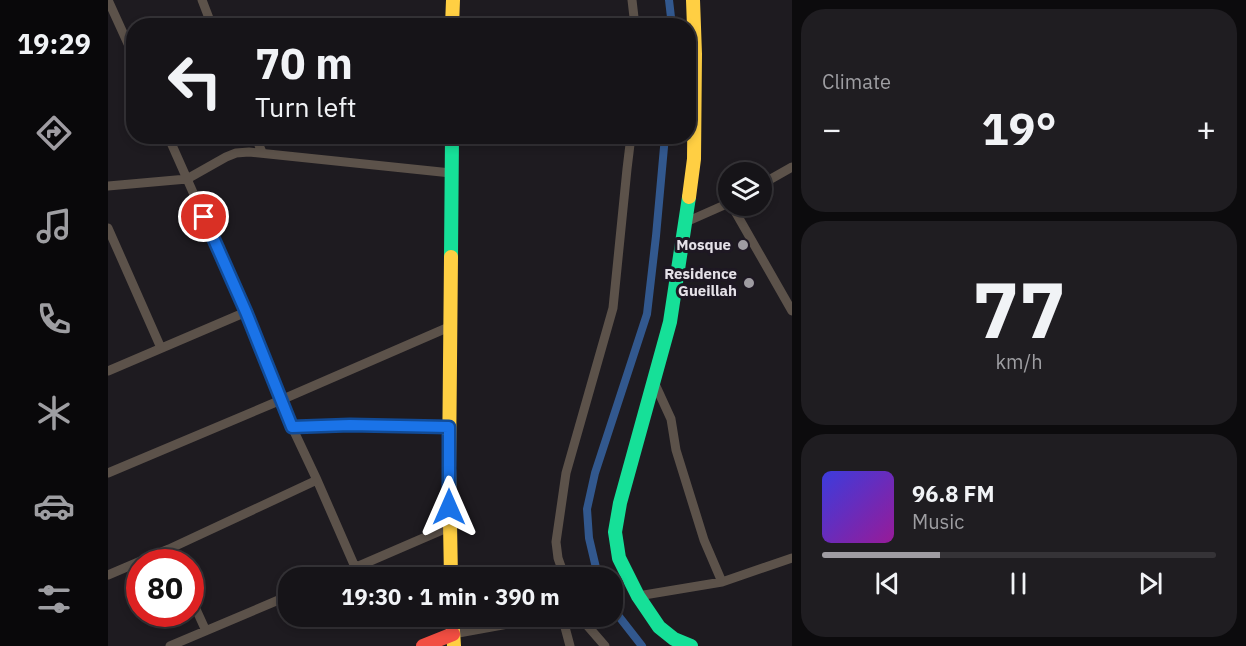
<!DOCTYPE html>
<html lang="en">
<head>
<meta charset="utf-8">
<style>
	:root { --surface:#161418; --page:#1f1d21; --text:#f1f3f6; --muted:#9e9ea2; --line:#353337; --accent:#9f9ca2 }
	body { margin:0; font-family:"IBM Plex Sans",sans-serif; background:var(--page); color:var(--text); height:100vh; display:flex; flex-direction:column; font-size:22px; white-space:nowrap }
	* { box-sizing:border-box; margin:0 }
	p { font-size:20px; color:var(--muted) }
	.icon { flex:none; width:33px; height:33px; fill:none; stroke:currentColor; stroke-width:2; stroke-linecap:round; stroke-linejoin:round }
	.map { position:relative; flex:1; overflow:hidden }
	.drawer { display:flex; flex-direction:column; gap:9px; padding:9px; background:#0c0b0d; width:454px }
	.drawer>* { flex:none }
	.guide { position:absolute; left:18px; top:18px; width:570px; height:126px; border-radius:24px; box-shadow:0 3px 9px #0003,0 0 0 2px var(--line); background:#161418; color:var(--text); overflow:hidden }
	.fabs { position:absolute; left:610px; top:162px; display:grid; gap:12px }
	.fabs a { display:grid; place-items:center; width:54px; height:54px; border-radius:50%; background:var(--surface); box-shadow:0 3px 9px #0003,0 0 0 2px var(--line); font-size:30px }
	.speed { position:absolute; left:18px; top:549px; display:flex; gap:12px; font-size:30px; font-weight:700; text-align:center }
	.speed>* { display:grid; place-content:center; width:78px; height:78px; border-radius:50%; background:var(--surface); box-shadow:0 3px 9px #0003,0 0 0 2px var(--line); line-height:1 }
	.speed .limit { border:9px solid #d22; background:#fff; color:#111 }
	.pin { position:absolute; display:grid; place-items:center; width:51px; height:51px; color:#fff; margin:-26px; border:3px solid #fff; border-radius:50%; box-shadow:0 2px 6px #0007 }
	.me { position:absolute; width:66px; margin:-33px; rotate:0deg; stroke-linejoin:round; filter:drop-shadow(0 0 4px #0008) }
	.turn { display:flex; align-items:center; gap:21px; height:126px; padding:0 30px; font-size:27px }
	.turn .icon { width:78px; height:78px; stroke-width:2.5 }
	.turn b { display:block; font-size:42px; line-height:51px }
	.big { font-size:45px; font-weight:800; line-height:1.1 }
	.drawer .card { flex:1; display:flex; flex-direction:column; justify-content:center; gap:9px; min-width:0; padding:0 21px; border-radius:24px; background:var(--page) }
	.drawer .dial { align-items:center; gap:0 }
	.dial b { font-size:78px; line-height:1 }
	.song { display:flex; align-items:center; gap:18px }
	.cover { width:72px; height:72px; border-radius:9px; background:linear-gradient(135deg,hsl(240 70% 55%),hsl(300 70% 35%)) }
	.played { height:6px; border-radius:3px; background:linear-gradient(90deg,var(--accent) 30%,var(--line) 30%) }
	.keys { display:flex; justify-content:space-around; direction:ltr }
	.heat { display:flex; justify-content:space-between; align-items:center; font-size:33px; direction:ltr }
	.trip { position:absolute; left:170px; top:567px; width:345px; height:60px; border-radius:24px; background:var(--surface); box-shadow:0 3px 9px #0003,0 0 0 2px var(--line); font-weight:800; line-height:60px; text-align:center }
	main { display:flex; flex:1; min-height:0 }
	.menu { display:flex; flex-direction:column; width:108px; justify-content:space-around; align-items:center; background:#09080a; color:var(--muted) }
	.menu .icon { width:42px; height:42px }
	.menu .active { color:var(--accent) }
	.menu b { font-size:27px; color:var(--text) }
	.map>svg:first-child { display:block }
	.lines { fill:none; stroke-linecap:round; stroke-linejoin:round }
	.canal { stroke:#32588e; stroke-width:8 }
	.street { stroke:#5c524a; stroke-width:9 }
	.fast { stroke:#16e098; stroke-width:14 }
	.slow { stroke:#ffcf43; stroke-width:14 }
	.jam { stroke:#f24e42; stroke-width:14 }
	.route-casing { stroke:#114b97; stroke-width:15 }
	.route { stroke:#1a73e8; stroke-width:10 }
	.poi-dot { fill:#9f9ca2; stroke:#1e1823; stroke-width:2 }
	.labels { text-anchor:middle; stroke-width:6; stroke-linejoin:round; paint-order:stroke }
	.poi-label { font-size:15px; font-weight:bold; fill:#e5e1e8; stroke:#1e1823; text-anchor:end }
</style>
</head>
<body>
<main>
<nav class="menu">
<b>19:29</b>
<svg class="icon active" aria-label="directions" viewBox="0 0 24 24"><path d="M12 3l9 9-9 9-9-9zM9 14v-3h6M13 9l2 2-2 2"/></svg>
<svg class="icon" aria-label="music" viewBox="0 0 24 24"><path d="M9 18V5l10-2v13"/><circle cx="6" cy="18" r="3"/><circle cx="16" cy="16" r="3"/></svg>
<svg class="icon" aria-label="phone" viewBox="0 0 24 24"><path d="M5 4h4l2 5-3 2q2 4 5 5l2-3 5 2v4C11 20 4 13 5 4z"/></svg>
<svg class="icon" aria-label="climate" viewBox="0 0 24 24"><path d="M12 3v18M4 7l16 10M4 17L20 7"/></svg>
<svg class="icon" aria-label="car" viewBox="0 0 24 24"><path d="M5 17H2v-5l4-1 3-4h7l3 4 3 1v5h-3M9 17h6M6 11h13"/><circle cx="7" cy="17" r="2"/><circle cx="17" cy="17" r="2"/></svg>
<svg class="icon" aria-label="filters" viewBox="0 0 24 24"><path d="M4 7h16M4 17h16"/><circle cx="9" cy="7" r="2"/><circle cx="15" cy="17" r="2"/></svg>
</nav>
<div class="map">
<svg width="684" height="646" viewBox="0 0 684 646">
	<rect width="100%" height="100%" fill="#1e1b20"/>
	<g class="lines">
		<path class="canal" d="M561 0 564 26
			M491 578 489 572 481 538 479 509 487 473 539 314 548 236 557 136
			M504 603 509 614 534 646"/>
		<path class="street" d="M0 0 26 57
			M94 0 104 26
			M524 0 527 26
			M147 136 154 152
			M654 184 684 167
			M0 186 79 179 118 157 128 153 141 152 343 173
			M624 206 684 311
			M578 222 621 203
			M0 228 53 348
			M0 371 138 312
			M546 382 563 419 568 450 596 540 614 582
			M184 427 242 425 341 427
			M0 473 173 400 341 327
			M209 480 247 567
			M61 549 68 562
			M0 575 61 549 209 480 184 427 138 312 60 136
			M223 578 341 527
			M457 578 450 558 448 542 458 473 505 308 519 169 523 136
			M82 596 98 631
			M530 596 614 582 684 558
			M454 616 462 646
			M471 616 497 646
			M345 634 445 616
			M62 646 180 596"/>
		<path class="fast" d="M581 197 562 322 512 503 507 532 511 558 530 596 551 627 566 639 583 646
			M343 257 344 136"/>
		<path class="slow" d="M344 26 345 0
			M581 197 586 159 587 54 585 0
			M343 257 341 468 343 578
			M344 616 346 646"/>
		<path class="jam" d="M315 646 345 634"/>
	</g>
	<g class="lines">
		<g class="route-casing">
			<path id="route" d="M96 217 138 312 184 427 242 425 341 427V507"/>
		</g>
		<use href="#route" class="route"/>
	</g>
	<g class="poi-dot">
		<circle cx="635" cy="245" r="6"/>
		<circle cx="641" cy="283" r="6"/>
	</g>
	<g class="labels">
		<g class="poi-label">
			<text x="623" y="250">Mosque</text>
			<text x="629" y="279">Residence<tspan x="629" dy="17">Gueillah</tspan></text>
		</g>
	</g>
</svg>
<div class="fabs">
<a><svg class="icon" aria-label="layers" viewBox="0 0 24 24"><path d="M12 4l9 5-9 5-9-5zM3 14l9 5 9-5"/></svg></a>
</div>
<div class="speed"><div class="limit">80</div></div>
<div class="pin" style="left:96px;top:217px;background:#d93025"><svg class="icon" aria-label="arrive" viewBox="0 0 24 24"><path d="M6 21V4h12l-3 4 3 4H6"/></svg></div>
<svg class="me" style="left:341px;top:507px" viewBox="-20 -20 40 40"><path d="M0-17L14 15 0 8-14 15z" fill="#1a73e8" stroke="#fff" stroke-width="4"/></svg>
<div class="trip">19:30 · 1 min · 390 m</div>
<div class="guide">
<div class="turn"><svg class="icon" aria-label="left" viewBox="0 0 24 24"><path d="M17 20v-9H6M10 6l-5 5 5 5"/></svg><div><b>70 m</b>Turn left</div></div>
</div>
</div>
<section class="drawer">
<div class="card"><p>Climate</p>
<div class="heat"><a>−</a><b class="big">19°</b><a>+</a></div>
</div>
<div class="card dial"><b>77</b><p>km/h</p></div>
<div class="card">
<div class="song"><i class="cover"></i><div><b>96.8 FM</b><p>Music</p></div></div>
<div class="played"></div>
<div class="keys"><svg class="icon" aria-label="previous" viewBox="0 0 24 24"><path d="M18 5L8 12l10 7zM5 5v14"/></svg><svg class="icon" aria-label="pause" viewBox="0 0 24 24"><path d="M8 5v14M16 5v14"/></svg><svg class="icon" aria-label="next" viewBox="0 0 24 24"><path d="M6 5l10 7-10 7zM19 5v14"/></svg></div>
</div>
</section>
</main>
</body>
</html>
